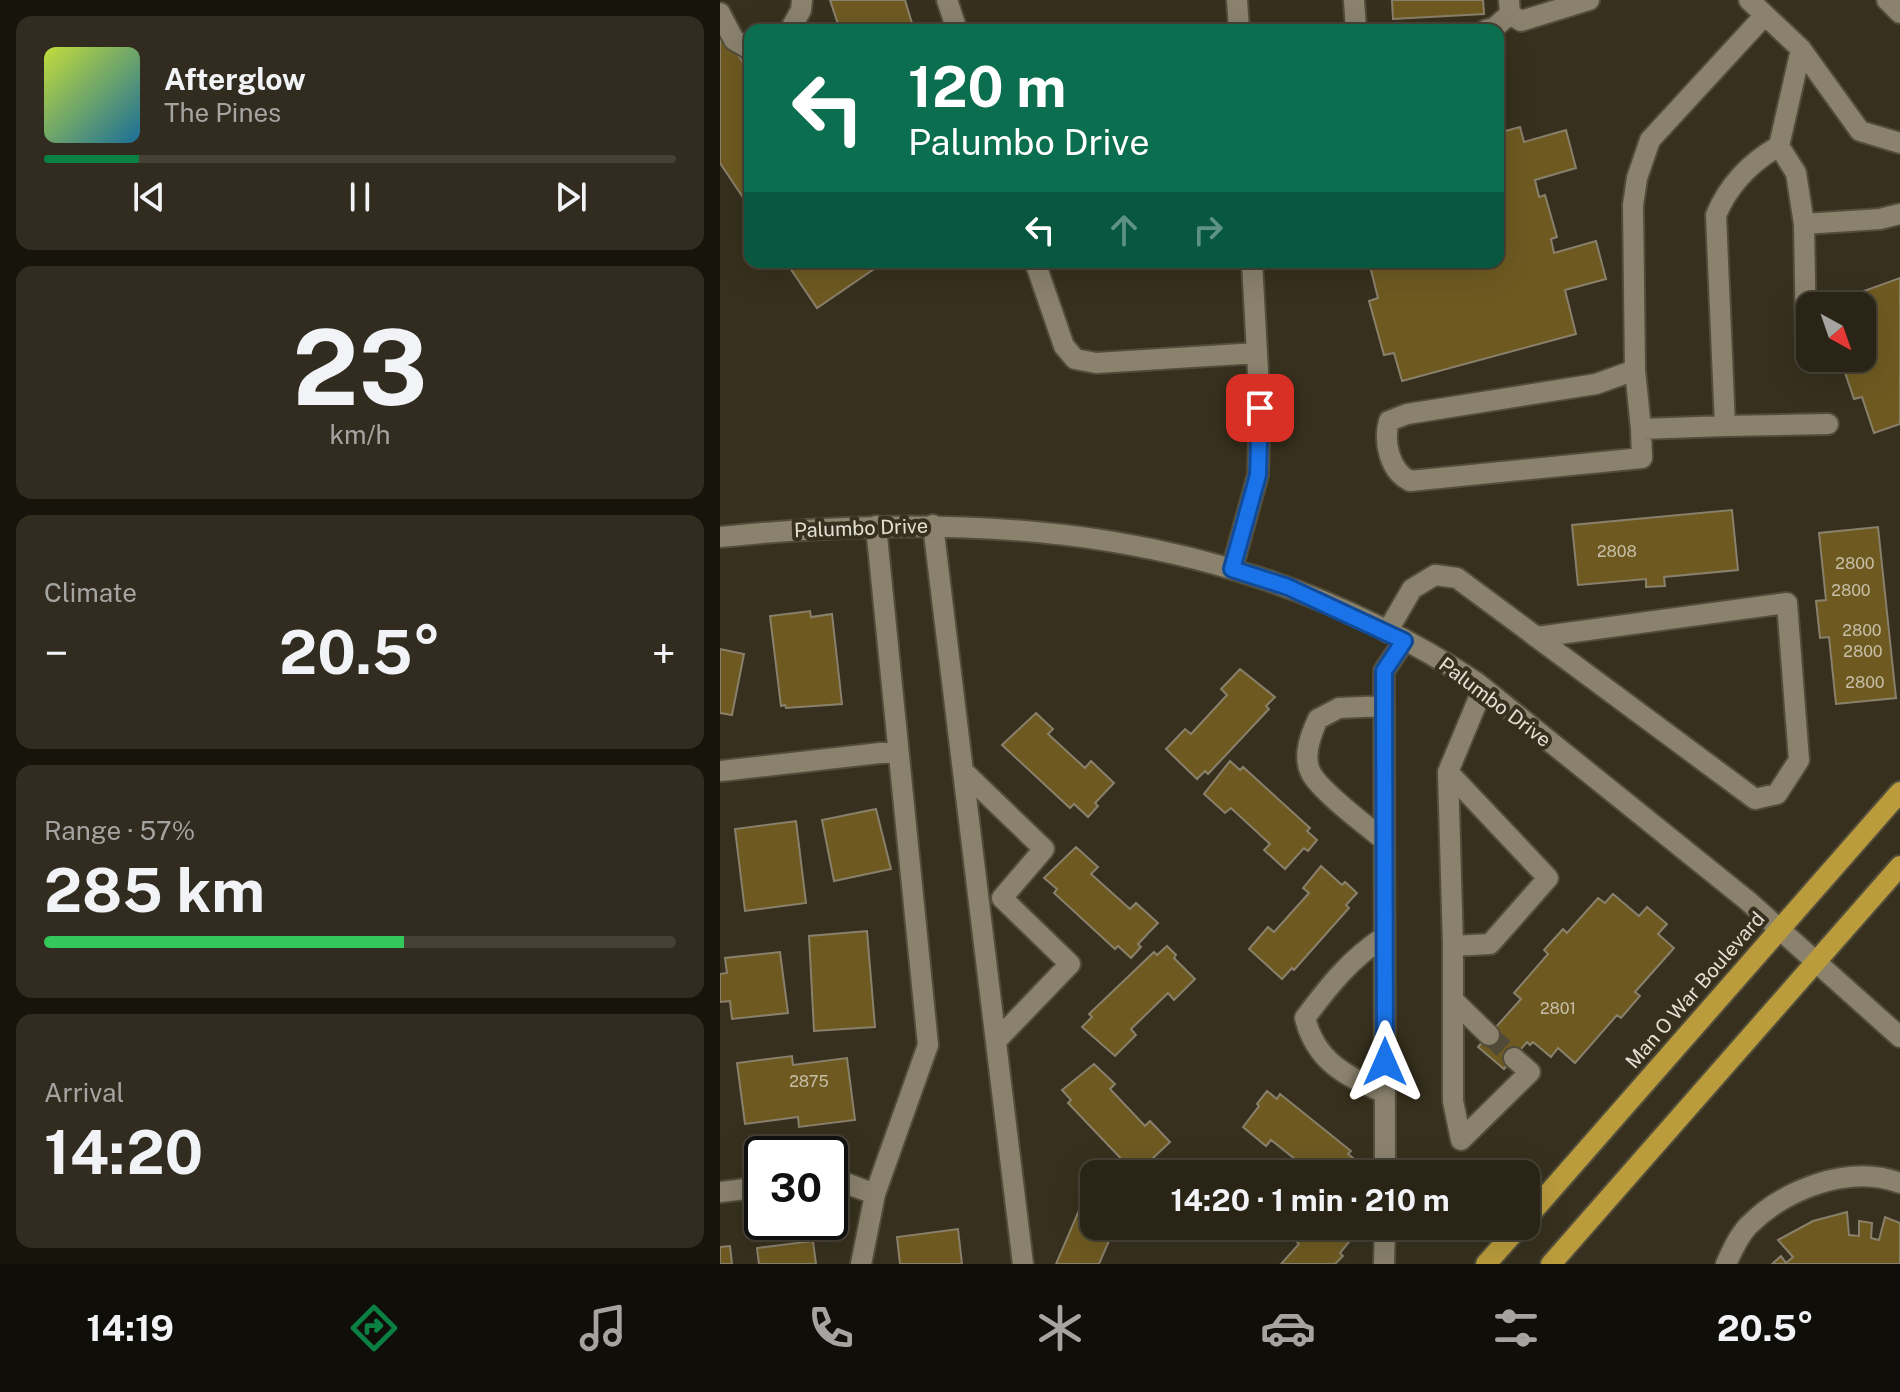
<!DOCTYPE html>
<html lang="en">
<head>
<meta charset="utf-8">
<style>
	:root { --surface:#292416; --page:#312c1f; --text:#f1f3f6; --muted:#a5a4a1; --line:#454135; --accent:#0b8043 }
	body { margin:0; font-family:"Public Sans",sans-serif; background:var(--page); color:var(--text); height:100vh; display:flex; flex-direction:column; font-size:30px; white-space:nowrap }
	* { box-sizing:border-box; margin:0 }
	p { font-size:26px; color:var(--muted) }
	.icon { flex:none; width:44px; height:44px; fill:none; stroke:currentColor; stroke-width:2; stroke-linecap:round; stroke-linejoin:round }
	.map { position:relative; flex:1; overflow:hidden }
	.side { display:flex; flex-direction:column; gap:16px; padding:16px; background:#17140c; width:720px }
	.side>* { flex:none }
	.hud { position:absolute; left:24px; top:24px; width:760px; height:244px; border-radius:16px; box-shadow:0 8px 32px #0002,0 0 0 2px var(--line); background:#0b6e4f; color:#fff; overflow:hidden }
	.needle { width:52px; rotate:140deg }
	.fabs { position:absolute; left:1076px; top:292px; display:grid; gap:16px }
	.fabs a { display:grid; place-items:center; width:80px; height:80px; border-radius:16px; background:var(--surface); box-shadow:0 8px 32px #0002,0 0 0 2px var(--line); font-size:40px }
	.speed { position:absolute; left:24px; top:1136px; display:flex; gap:16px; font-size:40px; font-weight:700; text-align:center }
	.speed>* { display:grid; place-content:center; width:104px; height:104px; border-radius:50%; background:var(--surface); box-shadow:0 8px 32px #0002,0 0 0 2px var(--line); line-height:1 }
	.speed .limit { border:4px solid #111; border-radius:12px; background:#fff; color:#111 }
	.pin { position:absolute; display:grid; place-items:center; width:68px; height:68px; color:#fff; margin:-34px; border-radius:16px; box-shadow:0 4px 12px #0006 }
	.me { position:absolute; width:88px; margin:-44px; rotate:0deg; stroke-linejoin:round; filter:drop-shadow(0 0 6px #0008) }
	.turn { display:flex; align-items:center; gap:28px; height:168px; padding:0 32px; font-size:36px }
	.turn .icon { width:104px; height:104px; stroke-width:2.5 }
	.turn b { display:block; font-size:56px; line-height:68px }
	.lanes { display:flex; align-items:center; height:76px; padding:0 32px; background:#0003; justify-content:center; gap:40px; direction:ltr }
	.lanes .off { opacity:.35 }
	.big { font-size:60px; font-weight:700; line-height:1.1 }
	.side .widget { flex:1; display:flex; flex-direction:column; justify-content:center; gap:12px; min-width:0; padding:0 28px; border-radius:16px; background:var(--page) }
	.side .dial { align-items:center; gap:0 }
	.dial b { font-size:104px; line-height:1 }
	.song { display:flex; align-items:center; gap:24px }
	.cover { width:96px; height:96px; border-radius:12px; background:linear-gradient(135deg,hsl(70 70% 55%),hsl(200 70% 35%)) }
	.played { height:8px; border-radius:4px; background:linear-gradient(90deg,var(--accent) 15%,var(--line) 15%) }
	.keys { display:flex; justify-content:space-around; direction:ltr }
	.heat { display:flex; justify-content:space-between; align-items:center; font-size:44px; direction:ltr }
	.charge { height:12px; border-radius:6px; background:linear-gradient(90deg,#34c759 57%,var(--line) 0) }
	.trip { position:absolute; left:360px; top:1160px; width:460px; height:80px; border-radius:16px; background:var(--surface); box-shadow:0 8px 32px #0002,0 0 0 2px var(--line); font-weight:700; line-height:80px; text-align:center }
	.tabs { display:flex; height:128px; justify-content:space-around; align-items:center; background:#100e09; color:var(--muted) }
	.tabs .icon { width:56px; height:56px }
	.tabs .on { color:var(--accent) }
	.tabs b { font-size:36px; color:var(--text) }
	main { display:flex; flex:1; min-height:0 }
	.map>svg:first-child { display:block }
	.building { fill:#6e5a21; stroke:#89806b; stroke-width:2 }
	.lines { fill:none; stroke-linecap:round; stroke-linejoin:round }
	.minor-tunnel { stroke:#514a39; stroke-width:20; stroke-dasharray:20 10; stroke-linecap:butt }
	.minor-casing { stroke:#524c3b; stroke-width:24 }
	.major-casing { stroke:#524c3b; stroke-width:24 }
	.minor { stroke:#8a826d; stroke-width:20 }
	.major { stroke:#ba9c3c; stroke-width:20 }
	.route-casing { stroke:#114b97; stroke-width:20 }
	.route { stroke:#1a73e8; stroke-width:14 }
	.labels { text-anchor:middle; stroke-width:8; stroke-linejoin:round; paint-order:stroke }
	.number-label { font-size:16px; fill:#c6bea6 }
	.street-label { font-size:20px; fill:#e3dfd3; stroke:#37301e }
</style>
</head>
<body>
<main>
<section class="side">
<div class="widget">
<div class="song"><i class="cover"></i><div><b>Afterglow</b><p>The Pines</p></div></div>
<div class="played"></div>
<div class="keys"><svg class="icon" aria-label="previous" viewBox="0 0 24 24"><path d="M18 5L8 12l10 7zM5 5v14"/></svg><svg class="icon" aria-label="pause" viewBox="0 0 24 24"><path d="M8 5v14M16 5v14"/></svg><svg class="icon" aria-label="next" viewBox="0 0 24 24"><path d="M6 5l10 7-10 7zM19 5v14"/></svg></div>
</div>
<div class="widget dial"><b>23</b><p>km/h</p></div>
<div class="widget"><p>Climate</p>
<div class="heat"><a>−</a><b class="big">20.5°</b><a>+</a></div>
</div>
<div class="widget"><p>Range · 57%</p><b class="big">285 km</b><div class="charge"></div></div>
<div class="widget"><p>Arrival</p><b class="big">14:20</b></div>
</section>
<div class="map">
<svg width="1180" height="1264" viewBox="0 0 1180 1264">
	<rect width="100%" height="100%" fill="#37301e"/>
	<path class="building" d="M110 0H185L194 30H120Z
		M672 0H763L764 14 673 19Z
		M0 28 30 73V208L0 163Z
		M800 127 804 142 846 130 856 168 815 180 819 197 825 195 837 237 831 239 834 253 876 241 886 279 845 290 856 334 682 381 674 353 664 355 649 301 658 298 649 262H778V133Z
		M66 262H149L154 269 97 308Z
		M1180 278V424L1154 433 1142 397 1134 399 1120 358H1142V306H1134L1130 296Z
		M1012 510 1018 570 944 577 945 586 926 587V579L858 585 852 525Z
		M1158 527 1176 698 1116 704 1109 637 1100 638 1096 601 1106 600 1099 533Z
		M90 611 91 617 112 614 122 704 66 708 65 705 61 706 50 616Z
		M0 649 24 654 12 715 0 713Z
		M520 669 555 697 546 706 549 709 488 774 485 771 477 779 446 749 465 729 471 734 507 695 501 689Z
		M316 713 333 729 328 734 365 768 371 761 394 783 375 803 378 806 368 817 354 804 350 808 282 745Z
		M510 761 520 770 523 767 590 828 587 831 597 840 588 851 584 848 565 869 544 850 550 844 511 808 505 813 484 794Z
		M156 809 171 869 114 881 102 820Z
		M76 821 86 903 25 911 15 829Z
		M356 847 378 867 371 874 410 909 416 903 438 923 418 944 421 947 411 958 398 946 395 949 334 893 337 889 324 878Z
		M601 866 622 885 625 882 637 893 626 905 629 908 574 970 572 968 562 979 529 949 548 927 554 932 589 893 583 888Z
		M893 894 919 916 927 907 947 924 938 934 954 948 915 992 920 996 901 1018 897 1015 855 1063 838 1048 831 1057 813 1042 810 1045 807 1042 784 1069 758 1047 801 999 794 993 828 954 824 950 843 929 847 933 878 898 885 903Z
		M147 931 155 1027 94 1031 89 936Z
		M447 946 456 955 454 958 475 979 454 1000 448 993 411 1029 416 1035 395 1056 362 1027 372 1017 369 1014 434 952 437 955Z
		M60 952 68 1013 12 1019 10 1001 0 1002V974L7 973 5 958Z
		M72 1056 73 1065 127 1058 135 1120 79 1127 78 1117 25 1124 17 1063Z
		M374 1064 395 1084 390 1089 425 1126 430 1121 450 1142 432 1159 435 1162 423 1174 413 1165 410 1168 348 1103 351 1100 342 1090Z
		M547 1091 557 1099 560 1094 631 1151 628 1154 639 1163 630 1174H587L590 1171 551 1140 546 1146 523 1127 539 1106 537 1104Z
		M373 1184 374 1226H402L400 1230 395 1227 379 1264H336L366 1194 368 1195Z
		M1127 1212 1129 1235 1139 1236V1221L1152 1223 1151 1238 1159 1240 1165 1217 1180 1223V1264H1052L1061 1256 1066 1263 1073 1257 1058 1240 1093 1221Z
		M586 1226H605L615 1235 617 1232 629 1242 620 1253 623 1256 615 1264H561L579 1244 574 1239Z
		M238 1229 242 1264H180L177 1237Z
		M93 1241 96 1264H39L37 1248Z
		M10 1246 12 1264H0V1247Z"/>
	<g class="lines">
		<path class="minor-tunnel" d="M769 1035 794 1058"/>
		<g class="minor-casing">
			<path id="minor" d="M227 0 237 30
				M517 0 519 30
				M634 0 636 30
				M789 0 790 14 801 21 869 0
				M1029 0 1081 49 1140 131 1180 143
				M1167 0 1180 13
				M0 13 14 40 30 49
				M70 30 81 10 82 0
				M766 30 774 28 790 14
				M1081 49 1059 146 1076 173 1084 224
				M315 262 344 346 355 359 376 363 537 353
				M1086 340 1084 224 1160 219 1180 214
				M915 370 913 205 917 178 930 140 1045 15
				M1005 426 1108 424
				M921 429 915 370 876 384 687 414 669 421C663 443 670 471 690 481L922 458 921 429 1005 426 996 215C1009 184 1031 162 1059 146
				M213 525 303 1264
				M0 537C271 509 522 529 756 682L1028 901 1180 1037
				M512 569 538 475 540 408 532 262
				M667 632 692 589 715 575 737 578 1035 799 1057 794 1079 760 1067 603 817 637
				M664 706 619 708 598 719C591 734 582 756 591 773 600 791 647 826 664 840
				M1 771 178 751
				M243 771 324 849 282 898 350 964 276 1041
				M728 772 828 878 770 944 733 946 728 772 763 688
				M664 937C631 958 608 987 585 1018 596 1062 626 1076 665 1093
				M733 946V1101L741 1140 810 1072 794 1058
				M733 1000 769 1035
				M665 1174 664 671 684 641
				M110 1180H117L155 1194
				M0 1192 42 1187
				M141 1264 155 1194 208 1045 156 526
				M664 1264 665 1226
				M1006 1264C1012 1251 1018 1237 1028 1226 1065 1189 1129 1164 1180 1183"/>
		</g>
		<g class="major-casing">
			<path id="major" d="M806 1219 1180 792
				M766 1264 800 1226
				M831 1264 1180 866"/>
		</g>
		<use href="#minor" class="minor"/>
		<use href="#major" class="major"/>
	</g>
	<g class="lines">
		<g class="route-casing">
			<path id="route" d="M540 408 538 475 512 569 568 587 684 641 664 671 665 1062"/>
		</g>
		<use href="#route" class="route"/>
	</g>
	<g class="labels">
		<g class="number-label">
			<text x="897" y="557">2808</text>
			<text x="1135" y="569">2800</text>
			<text x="1131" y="596">2800</text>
			<text x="1142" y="636">2800</text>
			<text x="1143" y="657">2800</text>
			<text x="1145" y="688">2800</text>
			<text x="838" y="1014">2801</text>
			<text x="89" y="1087">2875</text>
		</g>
		<g class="street-label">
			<text transform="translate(141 528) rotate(-2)" y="7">Palumbo Drive</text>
			<text transform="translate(775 702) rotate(37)" y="7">Palumbo Drive</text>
			<text transform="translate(975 990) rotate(-49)" y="7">Man O War Boulevard</text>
		</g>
	</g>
</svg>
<div class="fabs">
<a><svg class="needle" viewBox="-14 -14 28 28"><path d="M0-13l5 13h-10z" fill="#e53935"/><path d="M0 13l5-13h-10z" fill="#a5a4a1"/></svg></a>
</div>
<div class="speed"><div class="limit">30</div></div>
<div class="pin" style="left:540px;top:408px;background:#d93025"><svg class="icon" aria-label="arrive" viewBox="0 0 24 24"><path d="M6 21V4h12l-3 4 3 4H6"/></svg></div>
<svg class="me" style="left:665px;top:1062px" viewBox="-20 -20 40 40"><path d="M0-17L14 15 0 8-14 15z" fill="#1a73e8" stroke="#fff" stroke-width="4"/></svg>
<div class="trip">14:20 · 1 min · 210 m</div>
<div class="hud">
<div class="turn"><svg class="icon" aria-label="left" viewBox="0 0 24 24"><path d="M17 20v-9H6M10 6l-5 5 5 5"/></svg><div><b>120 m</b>Palumbo Drive</div></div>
<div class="lanes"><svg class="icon" aria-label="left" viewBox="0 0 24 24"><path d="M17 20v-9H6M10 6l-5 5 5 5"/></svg><svg class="icon off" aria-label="ahead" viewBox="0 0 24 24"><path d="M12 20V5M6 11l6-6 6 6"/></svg><svg class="icon off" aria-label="right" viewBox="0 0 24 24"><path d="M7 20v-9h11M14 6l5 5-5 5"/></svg></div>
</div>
</div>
</main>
<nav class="tabs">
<b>14:19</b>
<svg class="icon on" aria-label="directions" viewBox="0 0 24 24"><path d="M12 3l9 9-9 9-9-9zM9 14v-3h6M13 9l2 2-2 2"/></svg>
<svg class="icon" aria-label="music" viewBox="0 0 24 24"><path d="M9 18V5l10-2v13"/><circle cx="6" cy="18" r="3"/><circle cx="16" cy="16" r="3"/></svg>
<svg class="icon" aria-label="phone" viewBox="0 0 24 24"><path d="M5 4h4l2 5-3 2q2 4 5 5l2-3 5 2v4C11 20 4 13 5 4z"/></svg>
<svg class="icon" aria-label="climate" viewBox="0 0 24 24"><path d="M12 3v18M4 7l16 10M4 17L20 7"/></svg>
<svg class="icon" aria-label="car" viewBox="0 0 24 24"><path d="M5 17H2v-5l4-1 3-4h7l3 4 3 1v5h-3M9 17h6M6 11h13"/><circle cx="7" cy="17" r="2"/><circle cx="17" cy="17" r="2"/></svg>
<svg class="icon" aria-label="filters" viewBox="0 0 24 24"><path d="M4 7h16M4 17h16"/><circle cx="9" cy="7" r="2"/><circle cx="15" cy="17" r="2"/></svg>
<b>20.5°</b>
</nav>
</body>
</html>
